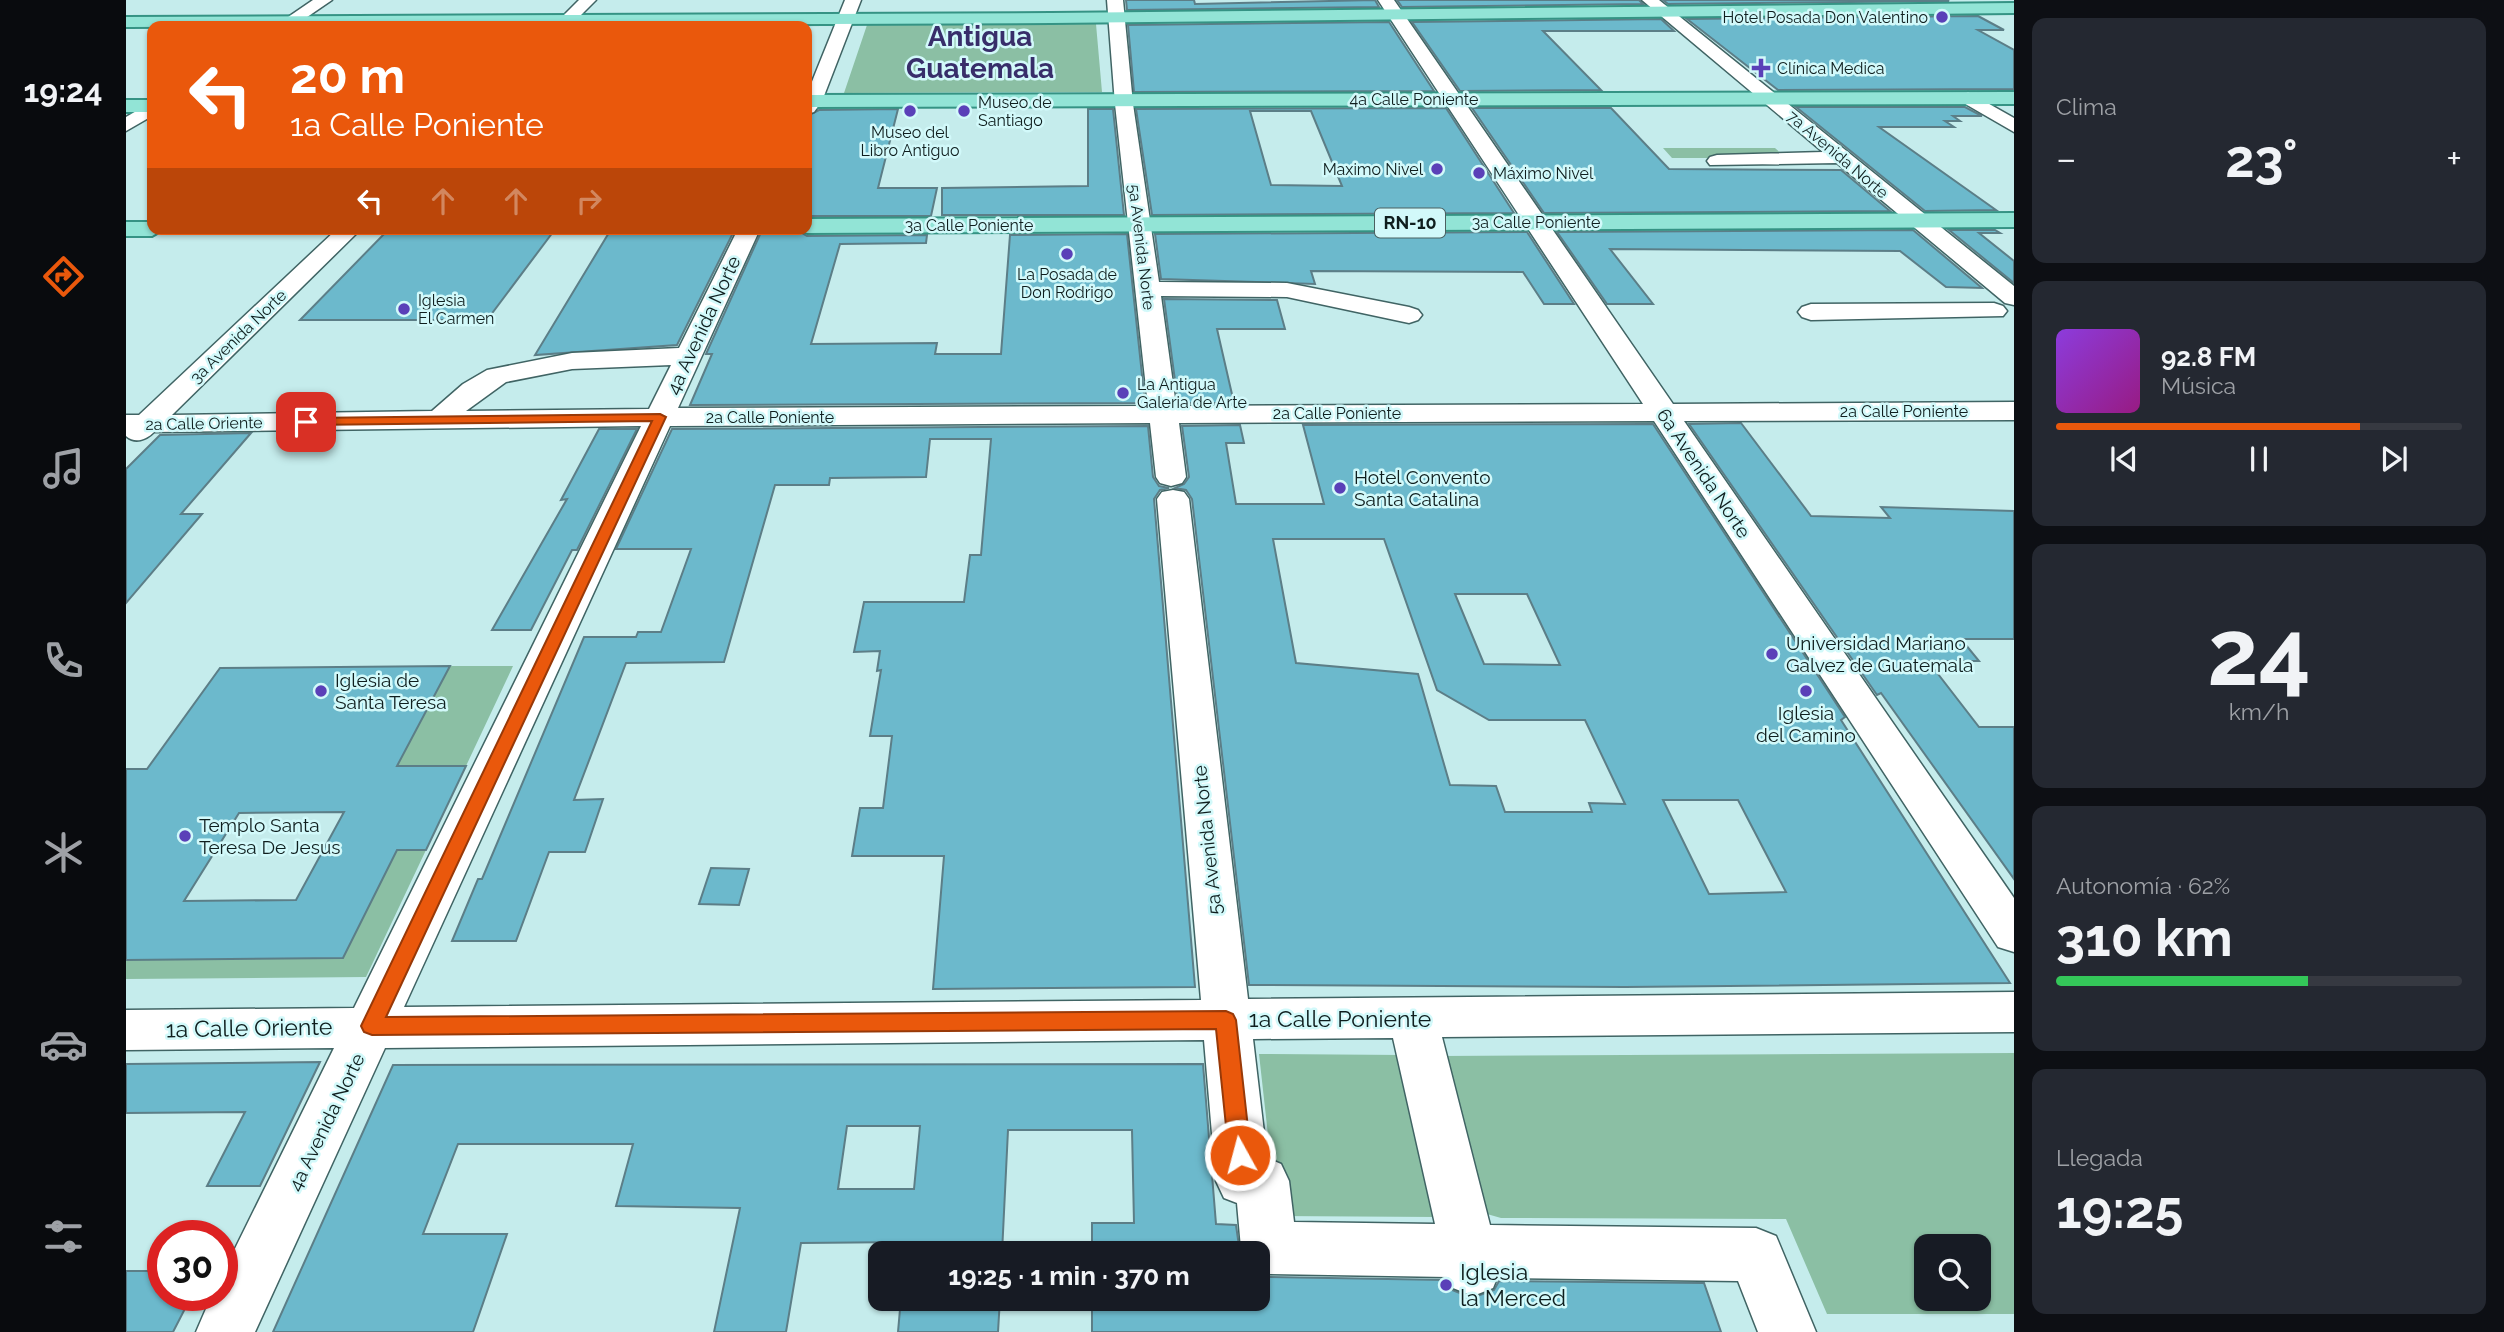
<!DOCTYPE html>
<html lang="es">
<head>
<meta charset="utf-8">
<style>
	:root { --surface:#171b24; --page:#242831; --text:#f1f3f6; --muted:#9ea1a6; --line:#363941; --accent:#ea580c }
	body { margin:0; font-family:Raleway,sans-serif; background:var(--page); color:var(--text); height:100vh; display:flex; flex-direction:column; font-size:26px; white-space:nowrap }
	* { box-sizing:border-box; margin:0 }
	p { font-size:23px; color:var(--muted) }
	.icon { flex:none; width:38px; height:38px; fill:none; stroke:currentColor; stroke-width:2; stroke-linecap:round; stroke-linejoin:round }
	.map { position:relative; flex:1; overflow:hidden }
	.sheet { display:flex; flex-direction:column; gap:18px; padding:18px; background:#0d0f14; width:490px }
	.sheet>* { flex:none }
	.top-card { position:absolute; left:21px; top:21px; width:665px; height:214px; border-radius:14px; box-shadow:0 2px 5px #0004; background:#ea580c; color:#fff; overflow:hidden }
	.fabs { position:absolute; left:1788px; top:1234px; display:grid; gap:14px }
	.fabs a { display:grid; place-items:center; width:77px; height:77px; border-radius:14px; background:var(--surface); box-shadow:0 2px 5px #0004; font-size:35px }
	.speed { position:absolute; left:21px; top:1220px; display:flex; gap:14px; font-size:35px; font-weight:700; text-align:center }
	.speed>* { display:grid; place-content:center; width:91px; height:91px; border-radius:50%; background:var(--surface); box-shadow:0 2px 5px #0004; line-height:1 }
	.speed .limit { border:10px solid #d22; background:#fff; color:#111 }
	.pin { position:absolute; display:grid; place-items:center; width:60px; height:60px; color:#fff; margin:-30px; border-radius:14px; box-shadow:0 4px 10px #0006 }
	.me { position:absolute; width:77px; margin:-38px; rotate:353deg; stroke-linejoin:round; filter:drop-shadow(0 0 5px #0008) }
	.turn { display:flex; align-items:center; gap:24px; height:147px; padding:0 28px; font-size:32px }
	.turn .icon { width:91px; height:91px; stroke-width:2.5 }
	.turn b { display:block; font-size:49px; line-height:60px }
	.lanes { display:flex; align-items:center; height:66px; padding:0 28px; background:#0003; justify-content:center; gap:35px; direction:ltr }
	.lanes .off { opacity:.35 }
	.big { font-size:52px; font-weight:700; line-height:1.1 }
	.sheet .tile { flex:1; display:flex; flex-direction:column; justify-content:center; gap:10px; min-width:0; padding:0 24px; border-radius:14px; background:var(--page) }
	.sheet .dial { align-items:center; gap:0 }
	.dial b { font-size:91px; line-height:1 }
	.song { display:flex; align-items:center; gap:21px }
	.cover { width:84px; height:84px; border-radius:10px; background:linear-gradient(135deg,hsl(270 70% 55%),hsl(310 70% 35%)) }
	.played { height:7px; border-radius:4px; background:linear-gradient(90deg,var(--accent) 75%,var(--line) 75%) }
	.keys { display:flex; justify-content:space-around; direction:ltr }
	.heat { display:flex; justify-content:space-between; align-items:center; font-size:38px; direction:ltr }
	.charge { height:10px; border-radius:5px; background:linear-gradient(90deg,#34c759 62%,var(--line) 0) }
	.trip { position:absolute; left:742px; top:1241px; width:402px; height:70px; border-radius:14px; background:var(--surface); box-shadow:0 2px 5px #0004; font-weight:700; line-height:70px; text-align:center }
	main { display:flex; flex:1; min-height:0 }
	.dock { display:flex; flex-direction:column; width:126px; justify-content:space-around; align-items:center; background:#090b0e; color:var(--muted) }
	.dock .icon { width:49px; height:49px }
	.dock .selected { color:var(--accent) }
	.dock b { font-size:32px; color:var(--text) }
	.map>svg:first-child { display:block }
	.green { fill:#8bbfa4; fill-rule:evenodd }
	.building { fill:#6cb9cc; stroke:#5c7e87; stroke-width:2; fill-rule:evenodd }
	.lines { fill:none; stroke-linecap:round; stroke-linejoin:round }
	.minor-casing { stroke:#406464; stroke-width:3 }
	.major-casing { stroke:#359384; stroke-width:4 }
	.minor { fill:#fff; fill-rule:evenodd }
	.major { fill:#92e4d6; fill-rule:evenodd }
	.route { fill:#ea580c; stroke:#983908; stroke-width:2 }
	.poi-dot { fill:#5a40b8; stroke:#d2f9fa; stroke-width:2.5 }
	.labels { text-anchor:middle; stroke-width:5; stroke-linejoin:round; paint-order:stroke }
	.far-poi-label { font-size:16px; fill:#0f1e1e; stroke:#d2f9fa; text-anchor:start }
	.far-street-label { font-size:16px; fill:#0f1e1e; stroke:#d2f9fa }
	.shield { fill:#d2f9fa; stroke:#4a6060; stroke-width:2 }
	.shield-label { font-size:18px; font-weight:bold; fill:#0f1e1e }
	.street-label { font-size:19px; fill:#0f1e1e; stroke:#d2f9fa }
	.poi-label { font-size:19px; fill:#0f1e1e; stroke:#d2f9fa; text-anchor:start }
	.near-street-label { font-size:23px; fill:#0f1e1e; stroke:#d2f9fa }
	.near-poi-label { font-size:23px; fill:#0f1e1e; stroke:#d2f9fa; text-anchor:start }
	.far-town-label { font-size:28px; font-weight:bold; fill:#382e6a; stroke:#d2f9fa }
</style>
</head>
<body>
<main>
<nav class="dock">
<b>19:24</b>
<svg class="icon selected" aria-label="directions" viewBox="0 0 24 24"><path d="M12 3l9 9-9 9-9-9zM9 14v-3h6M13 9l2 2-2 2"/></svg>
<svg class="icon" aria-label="music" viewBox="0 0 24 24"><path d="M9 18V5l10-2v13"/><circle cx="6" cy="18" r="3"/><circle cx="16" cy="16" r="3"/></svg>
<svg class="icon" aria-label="phone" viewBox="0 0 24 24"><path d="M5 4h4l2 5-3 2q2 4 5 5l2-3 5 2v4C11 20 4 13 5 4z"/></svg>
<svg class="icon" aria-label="climate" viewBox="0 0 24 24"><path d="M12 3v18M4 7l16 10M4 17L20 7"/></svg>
<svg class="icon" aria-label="car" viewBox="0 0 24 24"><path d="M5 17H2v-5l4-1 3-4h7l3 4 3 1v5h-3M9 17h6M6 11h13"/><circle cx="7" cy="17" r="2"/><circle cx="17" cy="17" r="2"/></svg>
<svg class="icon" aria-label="filters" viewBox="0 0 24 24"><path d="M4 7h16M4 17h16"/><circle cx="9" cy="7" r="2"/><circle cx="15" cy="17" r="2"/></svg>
</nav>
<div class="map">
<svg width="1888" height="1332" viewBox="0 0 1888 1332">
	<rect width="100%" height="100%" fill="#c5ecec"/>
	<path class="green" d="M970 24 976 92 718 93 741 25Z
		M1537 148H1649L1660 158H1546Z
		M324 666H387L340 766H271Z
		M271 850H300L240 977 0 979V960L217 958Z
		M1888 1053V1314H1701L1660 1219 1375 1218 1361 1214 1316 1056ZM1801 1246H1853V1298H1801Z
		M1133 1054 1277 1055 1311 1217 1151 1216Z"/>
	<path class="building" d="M1000 0H1068L1069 4 1249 0 1253 7 1001 10Z
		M1271 0H1513L1517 4 1276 7Z
		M1537 0H1821L1823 1 1542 4Z
		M1852 16 1878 30H1852L1888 50V89L1652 90 1561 19Z
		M1535 19 1548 31H1417L1475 90 1334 91 1286 22Z
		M1263 22 1308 91 1008 92 1002 25Z
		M1670 107H1839L1856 116H1827L1834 121H1819L1828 127H1753L1870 210 1799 211Z
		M1320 108 1388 213 1026 215 1010 109ZM1124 111H1185L1216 186 1145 185Z
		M1346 108H1485L1543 169 1715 170 1764 211 1418 213Z
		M772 109 752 188H811L805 216H681V116L693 110Z
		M962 109H987L998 215H816V188L962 186Z
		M669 229 681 236 801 235 800 243 714 244 685 344 811 343 809 354H875L884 235 1001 234 1019 403 564 405 586 354H580L636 230Z
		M1787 230 1856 288 1820 287 1774 251 1484 249 1527 304H1481L1431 232Z
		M1823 230H1869L1874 233H1853L1888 261V283Z
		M484 231H608L551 345 409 355Z
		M260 232H427L361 320H174Z
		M1401 232 1448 304H1418L1397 272 1185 271 1189 284 1035 279 1029 234Z
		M1038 299 1151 300 1159 329H1091L1108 403H1052Z
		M1615 423 1685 516 1764 518 1755 507 1888 511V639H1835L1853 661H1802L1853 727H1888V879L1755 693 1751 695 1563 424Z
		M1527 424 1719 717 1715 720 1884 983 1499 987 1123 985 1066 499 1060 490 1049 488 1058 484 1063 477 1056 426 1114 425 1118 443H1100L1110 504H1198L1177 425ZM1147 539H1258L1311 690 1363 720H1459L1499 804 1463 803 1466 812H1379L1370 786 1324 785 1292 674 1170 663ZM1329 594H1401L1434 665 1358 664ZM1537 800H1612L1660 892 1583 894Z
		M1022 426 1027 477 1033 486 1043 488 1034 490 1028 499 1069 987 807 989 818 856H726L734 808H757L766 736H744L755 670 751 671 754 651 728 652 738 602H838L844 555H855L865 439H804L800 477 704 478 703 485H649L598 662 500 663 448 800 477 799 459 852H423L390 941H326L352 879H356L458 637H510L512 632H535L565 549H490L546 429Z
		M473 429H511L451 550H446L405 630H366L441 499 435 500Z
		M125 433 55 514H76L0 603V469L34 435Z
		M324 666 271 766H340L300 850H271L217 958 0 960V769H21L94 668ZM218 812 170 900 58 901 113 813Z
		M585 868 623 869 613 905 573 904Z
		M194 1062 134 1186H81L119 1112 0 1113V1064Z
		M1077 1064 1090 1224 1110 1225 1114 1253H966V1223H1008L1006 1130H882L876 1253H780L781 1242 675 1243 660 1332H588L614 1208 490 1206 507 1144H332L297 1234H381L347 1332H147L267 1065ZM721 1126H794L788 1189H712Z
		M0 1271H37V1295H66L47 1332H0Z
		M1132 1273 1143 1277 1320 1280 1326 1290 1346 1298 1368 1290 1373 1281 1578 1283 1595 1332H966V1298H1132Z
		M775 1298H874L872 1332H772Z"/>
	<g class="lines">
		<g class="minor-casing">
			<path id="minor" d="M187 0H206L168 26H149Z
				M453 0H470L444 26H427Z
				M719 0H735L696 101 688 112 681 114V94Z
				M981 0H997L1007 104 1033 282 1161 283 1283 307 1292 310 1296 315 1292 320 1283 323 1161 297 1035 296 1050 406 1517 404 1252 0H1268L1547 404 1888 402V420L1558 421 1888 898V952L1872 947 1528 421 1053 423 1060 477 1056 483 1045 486 1034 483 1030 477 1024 423 544 426 278 1007 1075 1000 1031 499 1036 492 1047 490 1058 492 1063 499 1122 999 1888 992V1032L1316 1037 1364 1225 1630 1228 1650 1236 1690 1332H1632L1612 1281 1371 1278 1367 1288 1347 1296 1327 1288 1322 1277 1143 1274 1132 1270V1253H1117L1115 1248 1111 1203 1098 1198 1090 1181 1078 1040 259 1048 129 1332H70L86 1295H96V1275L208 1048 0 1050V1010L228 1008 515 426 28 432C20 440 9 444 0 436V415H13L211 229H235L46 415 306 411 337 384 361 370 446 353 553 348 612 229H634L552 408 1022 406 989 104ZM545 365 523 409 340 411 380 382 446 369ZM1267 1038 1309 1224 1168 1222 1163 1181 1155 1164 1141 1158 1127 1039Z
				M1516 0H1533L1888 286V305L1879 303 1711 163 1584 165 1581 161 1584 157 1591 155 1697 152Z
				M1842 92 1888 118V132L1836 102 1833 98Z
				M26 102V116L0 131V117Z
				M1868 303 1877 306 1881 311 1877 316 1685 320 1676 317 1672 312 1676 307 1685 304Z"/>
		</g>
		<g class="major-casing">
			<path id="major" d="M1888 3V13L925 23 0 27V17L925 13Z
				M1888 92V104L681 107V95Z
				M0 100H26V112H0Z
				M1888 213V227L681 233 671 229H681V219Z
				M0 222H26V229H38L26 236H0Z"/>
		</g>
		<use href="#minor" class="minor"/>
		<use href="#major" class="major"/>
	</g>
	<path class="route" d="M534 414 540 417 260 1017 1100 1011 1107 1014 1110 1020 1125 1155 1122 1162 1114 1165 1106 1162 1103 1155 1090 1029 246 1035 238 1032 235 1026 526 421 180 425 174 422 180 418Z"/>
	<g class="poi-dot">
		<circle cx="1816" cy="17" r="7"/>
		<path d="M1631.5 57.5h7v7h7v7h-7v7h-7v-7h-7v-7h7z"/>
		<circle cx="784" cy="111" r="7"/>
		<circle cx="838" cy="111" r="7"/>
		<circle cx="1311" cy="169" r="7"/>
		<circle cx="1353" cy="173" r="7"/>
		<circle cx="941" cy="254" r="7"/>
		<circle cx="278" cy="309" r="7"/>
		<circle cx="997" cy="393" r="7"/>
		<circle cx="1214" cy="488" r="7"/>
		<circle cx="1646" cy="654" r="7"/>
		<circle cx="195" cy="691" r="7"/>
		<circle cx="1680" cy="691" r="7"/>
		<circle cx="59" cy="836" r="7"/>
		<circle cx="1320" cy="1285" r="7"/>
	</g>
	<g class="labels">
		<g class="far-poi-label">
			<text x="1802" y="23" text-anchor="end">Hotel Posada Don Valentino</text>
			<text x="1651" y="74">Clínica Medica</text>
			<text x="852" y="108">Museo de<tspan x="852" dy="18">Santiago</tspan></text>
			<text x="784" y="138" text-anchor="middle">Museo del<tspan x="784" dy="18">Libro Antiguo</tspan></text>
			<text x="1297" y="175" text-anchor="end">Maximo Nivel</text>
			<text x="1367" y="179">Máximo Nivel</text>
			<text x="941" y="280" text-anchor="middle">La Posada de<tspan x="941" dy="18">Don Rodrigo</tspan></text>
			<text x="292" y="306">Iglesia<tspan x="292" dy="18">El Carmen</tspan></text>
			<text x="1011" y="390">La Antigua<tspan x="1011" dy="18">Galeria de Arte</tspan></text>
		</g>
		<g class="far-street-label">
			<text x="1288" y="105">4a Calle Poniente</text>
			<text transform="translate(1712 154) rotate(40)" y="6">7a Avenida Norte</text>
			<text x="1410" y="228">3a Calle Poniente</text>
			<text x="843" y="231">3a Calle Poniente</text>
			<text transform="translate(1016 247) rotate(83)" y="6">5a Avenida Norte</text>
			<text transform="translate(112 336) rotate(-44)" y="6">3a Avenida Norte</text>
			<text x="1778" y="417">2a Calle Poniente</text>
			<text x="1211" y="419">2a Calle Poniente</text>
			<text x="644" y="423">2a Calle Poniente</text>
			<text transform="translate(78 423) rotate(-1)" y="6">2a Calle Oriente</text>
		</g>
		<rect class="shield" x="1249" y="208.5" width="70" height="29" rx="5"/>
		<g class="shield-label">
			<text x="1284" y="229">RN-10</text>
		</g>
		<g class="street-label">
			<text transform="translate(577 325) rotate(-65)" y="7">4a Avenida Norte</text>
			<text transform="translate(1578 473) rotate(56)" y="7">6a Avenida Norte</text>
			<text transform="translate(1081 840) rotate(-96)" y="7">5a Avenida Norte</text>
			<text transform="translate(200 1122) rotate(-64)" y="7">4a Avenida Norte</text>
		</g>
		<g class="poi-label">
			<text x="1228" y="484">Hotel Convento<tspan x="1228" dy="22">Santa Catalina</tspan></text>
			<text x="1660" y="650">Universidad Mariano<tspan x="1660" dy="22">Galvez de Guatemala</tspan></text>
			<text x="209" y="687">Iglesia de<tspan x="209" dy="22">Santa Teresa</tspan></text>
			<text x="1680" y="720" text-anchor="middle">Iglesia<tspan x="1680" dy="22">del Camino</tspan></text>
			<text x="73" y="832">Templo Santa<tspan x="73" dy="22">Teresa De Jesus</tspan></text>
		</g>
		<g class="near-street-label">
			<text x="1214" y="1027">1a Calle Poniente</text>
			<text transform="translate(123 1028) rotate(-1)" y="8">1a Calle Oriente</text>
		</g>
		<g class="near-poi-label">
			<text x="1334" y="1280">Iglesia<tspan x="1334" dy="26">la Merced</tspan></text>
		</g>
		<g class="far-town-label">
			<text x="854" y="46">Antigua<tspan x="854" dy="32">Guatemala</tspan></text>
		</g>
	</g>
</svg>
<div class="fabs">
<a><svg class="icon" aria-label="search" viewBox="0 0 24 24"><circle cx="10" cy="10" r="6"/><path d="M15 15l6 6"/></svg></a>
</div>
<div class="speed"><div class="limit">30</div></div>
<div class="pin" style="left:180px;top:422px;background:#d93025"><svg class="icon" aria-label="arrive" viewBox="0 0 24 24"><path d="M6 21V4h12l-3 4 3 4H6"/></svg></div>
<svg class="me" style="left:1114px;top:1155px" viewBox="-20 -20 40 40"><circle r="17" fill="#ea580c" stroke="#fff" stroke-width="3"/><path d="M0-11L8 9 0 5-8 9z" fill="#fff"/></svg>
<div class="trip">19:25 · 1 min · 370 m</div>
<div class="top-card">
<div class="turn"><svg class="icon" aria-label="left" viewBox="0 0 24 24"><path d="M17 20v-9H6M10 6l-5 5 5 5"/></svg><div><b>20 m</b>1a Calle Poniente</div></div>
<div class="lanes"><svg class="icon" aria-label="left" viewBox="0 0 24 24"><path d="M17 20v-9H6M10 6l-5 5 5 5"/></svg><svg class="icon off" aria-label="ahead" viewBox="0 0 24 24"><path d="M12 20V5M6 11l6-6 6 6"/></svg><svg class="icon off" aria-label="ahead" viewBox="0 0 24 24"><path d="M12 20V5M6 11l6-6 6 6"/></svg><svg class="icon off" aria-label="right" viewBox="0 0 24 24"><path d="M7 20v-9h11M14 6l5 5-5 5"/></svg></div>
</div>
</div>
<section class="sheet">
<div class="tile"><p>Clima</p>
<div class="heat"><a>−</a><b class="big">23°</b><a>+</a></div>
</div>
<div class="tile">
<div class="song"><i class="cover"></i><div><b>92.8 FM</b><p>Música</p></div></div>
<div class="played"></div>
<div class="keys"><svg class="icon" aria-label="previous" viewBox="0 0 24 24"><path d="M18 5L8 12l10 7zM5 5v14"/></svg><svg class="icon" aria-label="pause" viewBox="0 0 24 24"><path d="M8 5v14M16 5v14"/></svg><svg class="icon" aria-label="next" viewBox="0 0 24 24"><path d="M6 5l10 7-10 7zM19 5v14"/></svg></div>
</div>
<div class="tile dial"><b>24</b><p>km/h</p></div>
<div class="tile"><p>Autonomía · 62%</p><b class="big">310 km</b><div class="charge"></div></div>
<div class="tile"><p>Llegada</p><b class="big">19:25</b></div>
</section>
</main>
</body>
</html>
